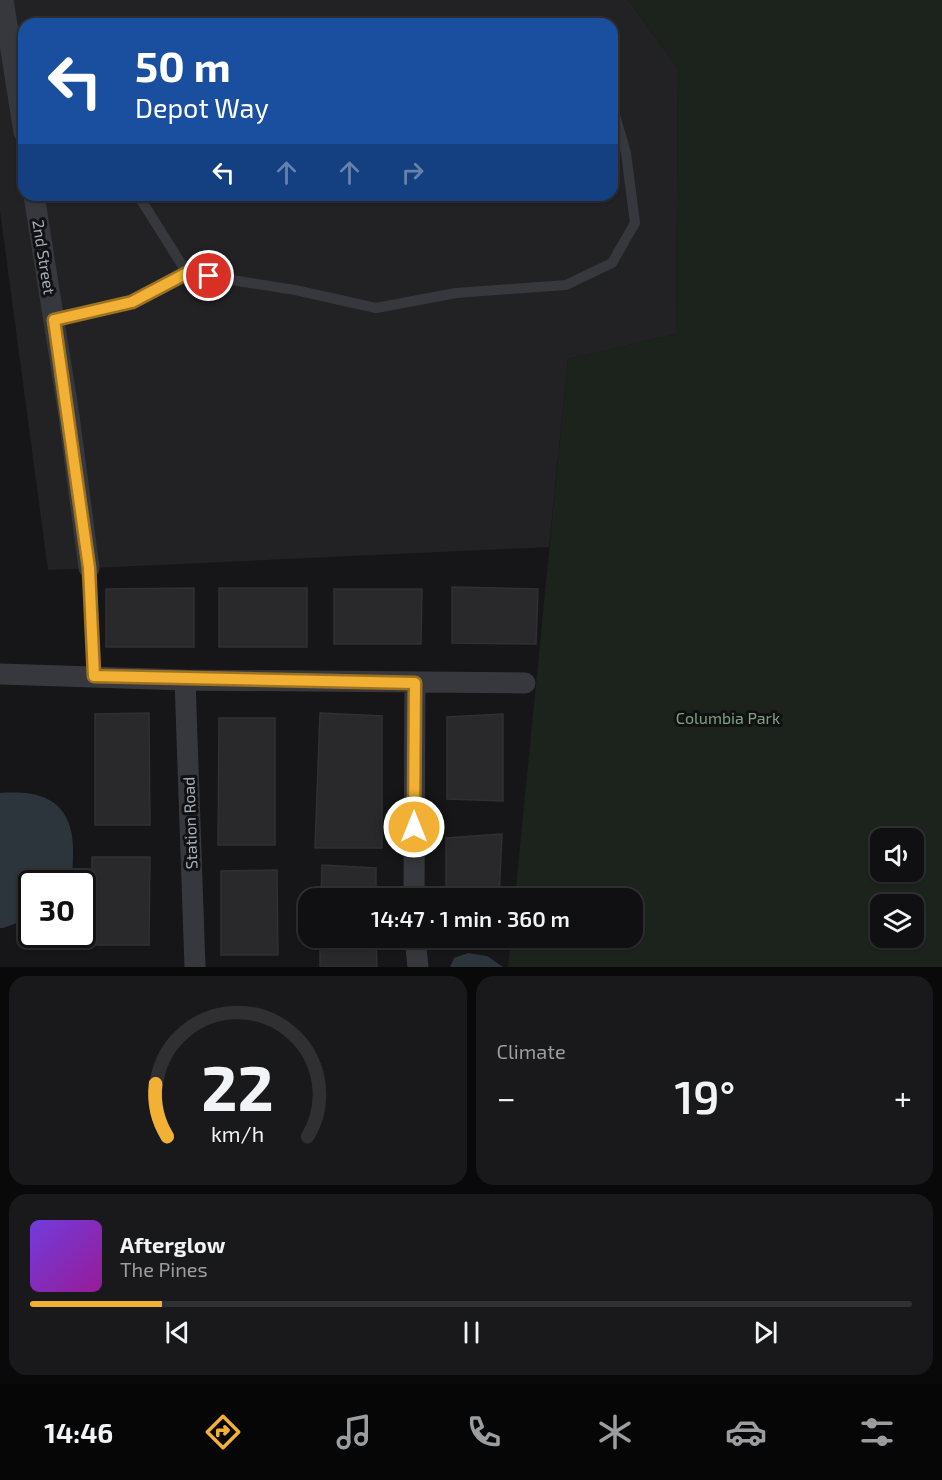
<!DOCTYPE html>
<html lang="en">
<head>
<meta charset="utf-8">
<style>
	:root { --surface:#101012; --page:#19191b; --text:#f1f3f6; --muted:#9c9d9f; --line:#303032; --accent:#f2b134 }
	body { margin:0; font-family:"Exo 2",sans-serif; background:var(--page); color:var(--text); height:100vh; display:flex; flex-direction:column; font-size:22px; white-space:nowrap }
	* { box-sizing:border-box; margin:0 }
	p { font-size:20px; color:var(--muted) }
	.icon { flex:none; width:33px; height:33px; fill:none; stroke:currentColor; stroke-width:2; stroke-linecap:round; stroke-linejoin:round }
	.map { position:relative; height:967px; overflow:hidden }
	.side { display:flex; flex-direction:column; gap:9px; padding:9px; background:#09090a; flex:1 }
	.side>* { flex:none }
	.top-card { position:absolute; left:18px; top:18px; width:600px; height:183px; border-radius:18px; box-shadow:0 2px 4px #0004,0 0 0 2px var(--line); background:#1a4fa0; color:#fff; overflow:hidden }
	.tools { position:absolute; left:870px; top:828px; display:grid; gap:12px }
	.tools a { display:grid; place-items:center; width:54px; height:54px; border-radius:12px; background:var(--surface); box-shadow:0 2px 4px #0004,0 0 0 2px var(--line); font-size:30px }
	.speed { position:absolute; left:18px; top:870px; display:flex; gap:12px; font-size:30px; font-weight:700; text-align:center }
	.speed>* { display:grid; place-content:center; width:78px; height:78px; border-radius:50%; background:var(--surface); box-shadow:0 2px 4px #0004,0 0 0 2px var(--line); line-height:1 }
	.speed .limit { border:3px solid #111; border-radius:9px; background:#fff; color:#111 }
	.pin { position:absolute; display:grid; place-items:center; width:51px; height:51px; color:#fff; margin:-26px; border:3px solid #fff; border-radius:50%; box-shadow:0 2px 6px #0007 }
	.me { position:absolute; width:66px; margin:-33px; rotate:0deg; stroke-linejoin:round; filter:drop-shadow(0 0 4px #0008) }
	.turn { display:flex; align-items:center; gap:21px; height:126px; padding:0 18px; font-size:27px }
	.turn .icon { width:78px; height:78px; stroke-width:2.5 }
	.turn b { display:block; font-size:42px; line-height:51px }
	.lanes { display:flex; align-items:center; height:57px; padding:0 18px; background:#0003; justify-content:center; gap:30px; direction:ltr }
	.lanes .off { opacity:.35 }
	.big { font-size:45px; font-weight:600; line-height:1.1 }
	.side .card { flex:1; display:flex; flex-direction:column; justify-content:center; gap:9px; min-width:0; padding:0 21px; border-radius:18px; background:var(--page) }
	.side .dial { align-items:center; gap:0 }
	.dial svg { height:156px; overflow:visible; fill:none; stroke:var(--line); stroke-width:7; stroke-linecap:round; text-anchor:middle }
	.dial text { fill:var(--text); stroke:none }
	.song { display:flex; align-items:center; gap:18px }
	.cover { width:72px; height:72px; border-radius:9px; background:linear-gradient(135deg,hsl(260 70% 55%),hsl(300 70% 35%)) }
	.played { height:6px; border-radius:3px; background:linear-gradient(90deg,var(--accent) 15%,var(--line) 15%) }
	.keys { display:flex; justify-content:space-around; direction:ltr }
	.heat { display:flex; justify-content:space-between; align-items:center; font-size:33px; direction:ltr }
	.side .tiles { flex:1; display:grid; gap:9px; grid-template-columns:1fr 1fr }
	.card:last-child { grid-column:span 2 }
	.trip { position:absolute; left:298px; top:888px; width:345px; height:60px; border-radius:18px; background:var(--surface); box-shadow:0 2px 4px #0004,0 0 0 2px var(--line); font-weight:600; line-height:60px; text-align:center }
	.tabs { display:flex; height:96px; justify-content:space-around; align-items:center; background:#060607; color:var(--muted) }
	.tabs .icon { width:42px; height:42px }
	.tabs .on { color:var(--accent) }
	.tabs b { font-size:27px; color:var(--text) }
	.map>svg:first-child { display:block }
	.built { fill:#222225; fill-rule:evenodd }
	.green { fill:#1c231d; fill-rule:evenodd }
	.water { fill:#2c353c }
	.building { fill:#29292c; stroke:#303034; stroke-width:1.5 }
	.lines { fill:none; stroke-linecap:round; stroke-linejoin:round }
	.lane { stroke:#37383d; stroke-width:10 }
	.street { stroke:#37383d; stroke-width:21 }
	.route-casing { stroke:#9d7322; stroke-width:15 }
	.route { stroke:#f2b134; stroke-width:10 }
	.labels { text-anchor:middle; stroke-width:6; stroke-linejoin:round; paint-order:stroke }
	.street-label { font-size:16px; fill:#a8adb8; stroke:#111113 }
	.park-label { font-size:16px; fill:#7fa381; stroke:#111113 }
</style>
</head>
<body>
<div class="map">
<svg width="942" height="967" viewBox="0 0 942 967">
	<rect width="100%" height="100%" fill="#161618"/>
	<path class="built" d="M0 0H628L678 68 676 334 568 359 549 547 48 570 0 211ZM24 24H612V195H24Z"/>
	<path class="green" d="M628 0H942V967H508L511 938H633V898H515L568 359 676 334 678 68ZM914 838V872H880V838ZM914 904V938H880V904Z"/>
	<path class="water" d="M0 793C32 791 63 795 71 831 75 847 72 867 72 883L32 884 31 918 3 928H0Z
		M468 953 487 956 503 967H450L454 958Z"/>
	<path class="building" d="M452 587 538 589 536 644 452 643Z
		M194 588V647H106V589Z
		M219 588H307V647H219Z
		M334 589H422L421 644H334Z
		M149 713 150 825H95V714Z
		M320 713 382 716V848H315Z
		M503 714V801L447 799V717Z
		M219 718H275V845H218Z
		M502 834 499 898H446V838Z
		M92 857H150L149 945H92Z
		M322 865 376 868V898H321Z
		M277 870 278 955H221V871Z
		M320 938H376L377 967H320Z"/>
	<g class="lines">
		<path class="lane" d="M138 195 187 273 295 290 376 308 456 293 566 285 612 263 635 223 626 153 612 105
			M54 320 132 302 187 273
			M89 568 94 676"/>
		<path class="street" d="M3 0 24 132
			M34 195 69 416 89 568
			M0 674 185 680 525 683
			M185 680 195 967
			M414 898 415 683
			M415 938 418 967"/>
	</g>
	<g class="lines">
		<g class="route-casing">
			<path id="route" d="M209 276 187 273 132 302 54 320 89 568 94 676 415 683 414 827"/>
		</g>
		<use href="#route" class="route"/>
	</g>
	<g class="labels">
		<g class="street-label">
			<text transform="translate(44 257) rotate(81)" y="6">2nd Street</text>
			<text transform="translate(190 823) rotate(-92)" y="6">Station Road</text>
		</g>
		<g class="park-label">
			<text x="728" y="724">Columbia Park</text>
		</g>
	</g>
</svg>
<div class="tools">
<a><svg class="icon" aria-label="sound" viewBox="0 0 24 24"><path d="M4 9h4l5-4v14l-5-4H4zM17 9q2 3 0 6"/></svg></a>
<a><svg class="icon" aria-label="layers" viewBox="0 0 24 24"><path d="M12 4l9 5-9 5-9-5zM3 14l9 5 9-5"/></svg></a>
</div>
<div class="speed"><div class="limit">30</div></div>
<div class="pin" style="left:209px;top:276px;background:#d93025"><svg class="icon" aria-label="arrive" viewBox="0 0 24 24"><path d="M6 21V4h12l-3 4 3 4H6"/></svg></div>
<svg class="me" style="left:414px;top:827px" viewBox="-20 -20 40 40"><circle r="17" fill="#f2b134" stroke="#fff" stroke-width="3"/><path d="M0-11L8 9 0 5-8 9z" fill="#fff"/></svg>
<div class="trip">14:47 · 1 min · 360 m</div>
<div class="top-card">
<div class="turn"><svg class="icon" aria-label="left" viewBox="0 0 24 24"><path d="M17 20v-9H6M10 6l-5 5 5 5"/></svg><div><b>50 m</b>Depot Way</div></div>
<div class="lanes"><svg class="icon" aria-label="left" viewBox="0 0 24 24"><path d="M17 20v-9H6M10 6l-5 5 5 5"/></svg><svg class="icon off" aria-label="ahead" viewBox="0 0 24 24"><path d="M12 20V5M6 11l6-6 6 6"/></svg><svg class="icon off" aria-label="ahead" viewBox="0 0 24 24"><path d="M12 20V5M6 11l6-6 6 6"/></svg><svg class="icon off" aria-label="right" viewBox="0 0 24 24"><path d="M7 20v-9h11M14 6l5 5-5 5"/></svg></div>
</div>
</div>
<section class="side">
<div class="tiles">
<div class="card dial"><svg viewBox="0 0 100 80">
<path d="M14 69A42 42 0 1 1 86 69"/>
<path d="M14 69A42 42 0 0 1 8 42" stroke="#f2b134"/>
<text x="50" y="56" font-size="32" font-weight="700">22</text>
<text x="50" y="72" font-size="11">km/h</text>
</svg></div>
<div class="card"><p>Climate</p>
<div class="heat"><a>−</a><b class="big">19°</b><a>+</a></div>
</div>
<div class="card">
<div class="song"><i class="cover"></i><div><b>Afterglow</b><p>The Pines</p></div></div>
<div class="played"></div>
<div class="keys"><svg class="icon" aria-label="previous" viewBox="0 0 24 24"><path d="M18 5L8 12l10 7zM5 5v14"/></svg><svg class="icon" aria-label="pause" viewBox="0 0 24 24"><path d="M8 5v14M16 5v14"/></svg><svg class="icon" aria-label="next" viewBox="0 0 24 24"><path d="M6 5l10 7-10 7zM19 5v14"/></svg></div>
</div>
</div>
</section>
<nav class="tabs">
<b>14:46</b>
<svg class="icon on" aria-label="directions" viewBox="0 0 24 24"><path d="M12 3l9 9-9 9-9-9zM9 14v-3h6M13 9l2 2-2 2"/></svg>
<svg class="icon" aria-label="music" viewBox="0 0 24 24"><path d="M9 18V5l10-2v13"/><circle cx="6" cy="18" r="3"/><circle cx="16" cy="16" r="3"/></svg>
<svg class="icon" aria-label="phone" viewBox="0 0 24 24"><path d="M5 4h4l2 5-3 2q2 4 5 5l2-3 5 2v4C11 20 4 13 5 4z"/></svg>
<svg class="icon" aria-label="climate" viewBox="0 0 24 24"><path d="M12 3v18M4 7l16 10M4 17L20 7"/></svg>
<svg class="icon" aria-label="car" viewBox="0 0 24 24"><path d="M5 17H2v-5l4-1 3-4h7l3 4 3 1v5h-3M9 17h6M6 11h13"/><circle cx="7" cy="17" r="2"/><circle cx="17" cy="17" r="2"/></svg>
<svg class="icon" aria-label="filters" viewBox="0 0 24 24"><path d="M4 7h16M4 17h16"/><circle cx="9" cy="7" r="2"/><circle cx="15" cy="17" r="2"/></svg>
</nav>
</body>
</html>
